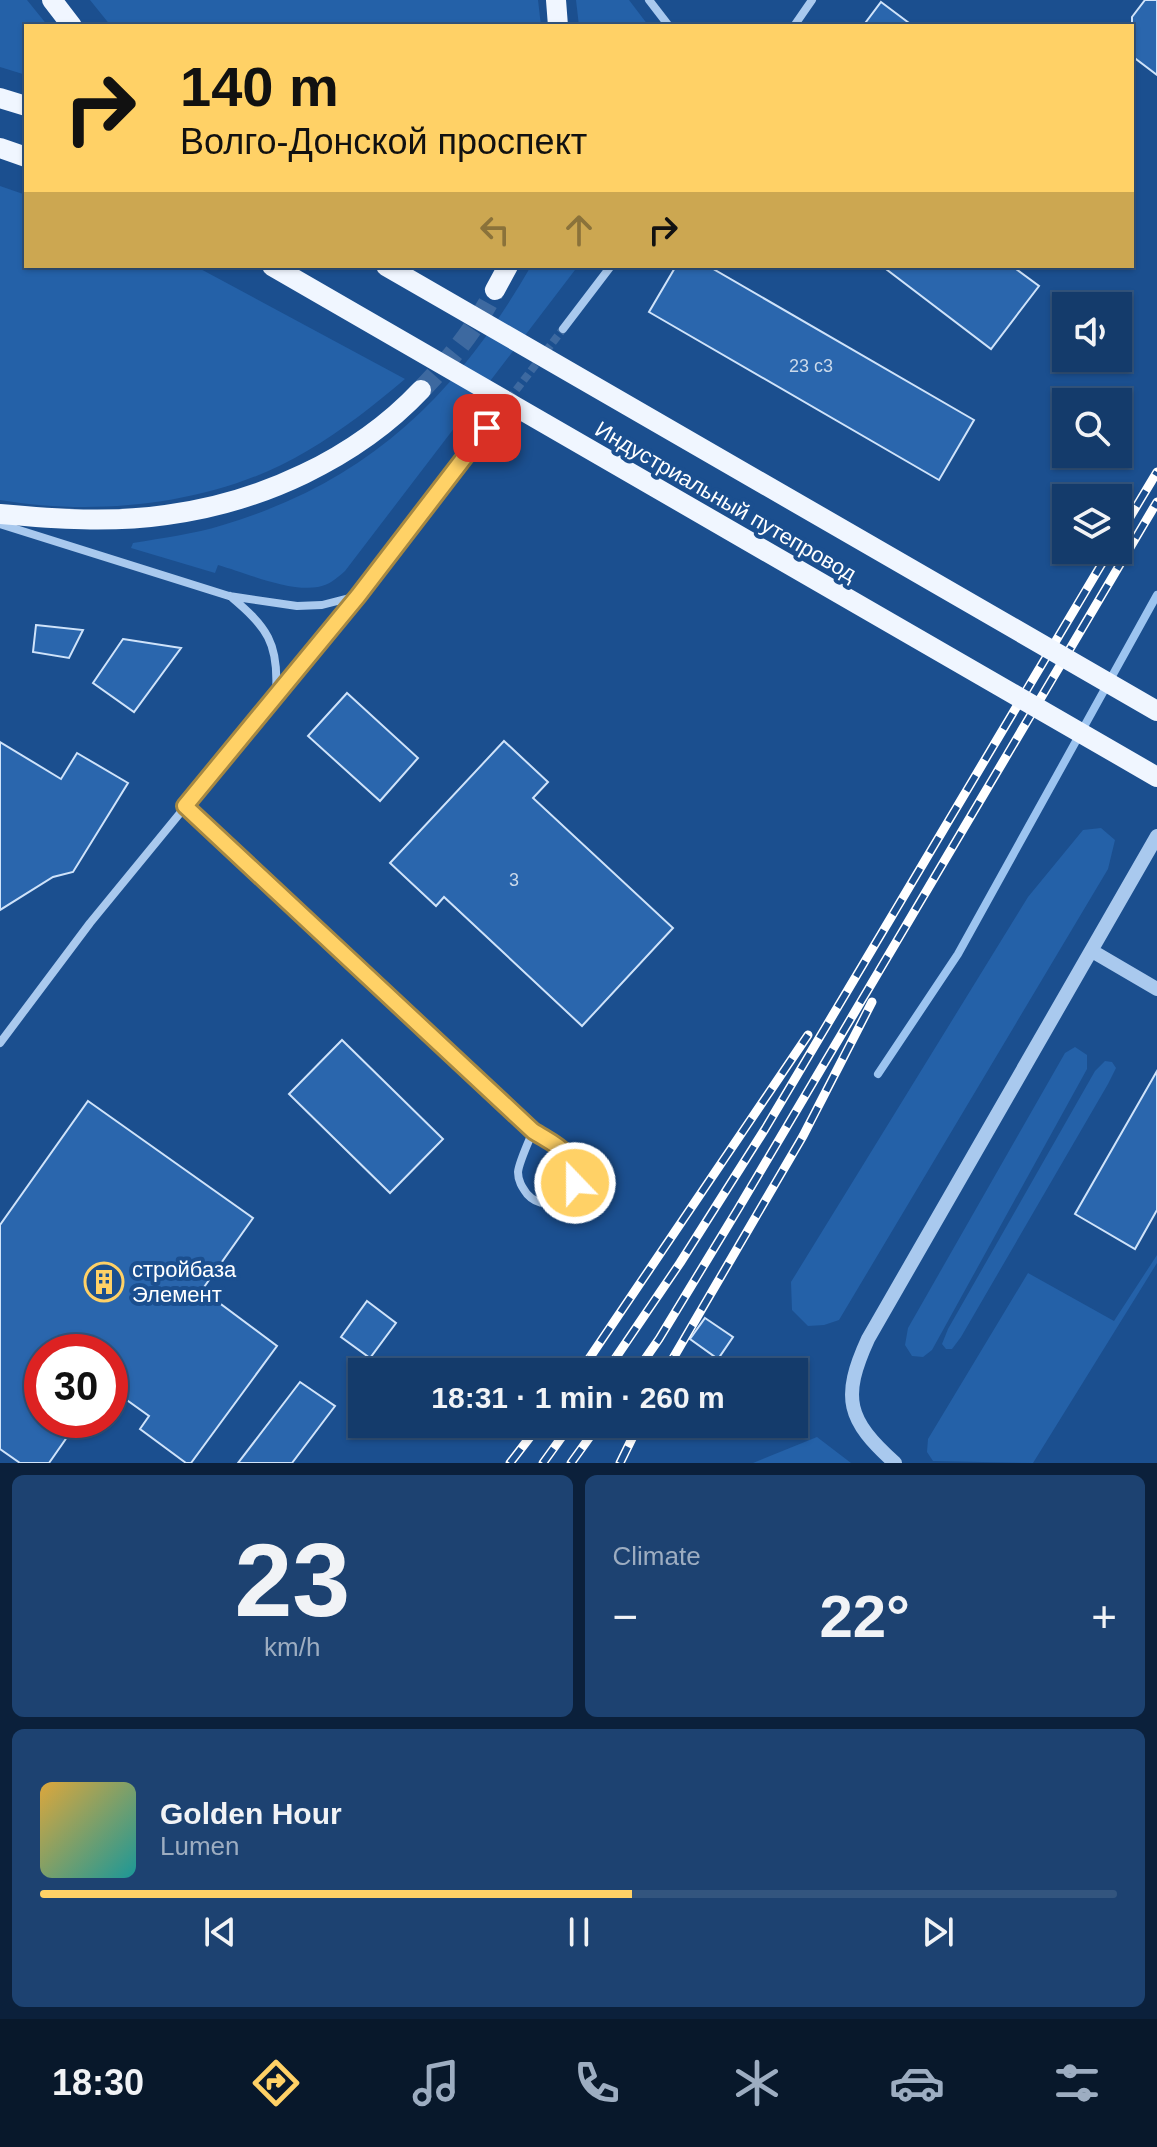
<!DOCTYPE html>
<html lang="en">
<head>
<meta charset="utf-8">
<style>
	:root { --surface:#143b6b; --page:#1d4271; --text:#f1f3f6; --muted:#9dadc1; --line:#33557e; --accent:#ffd166 }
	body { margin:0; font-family:Arial,sans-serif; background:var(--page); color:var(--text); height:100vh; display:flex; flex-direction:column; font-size:30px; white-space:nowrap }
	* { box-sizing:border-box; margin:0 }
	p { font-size:26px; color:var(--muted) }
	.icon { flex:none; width:44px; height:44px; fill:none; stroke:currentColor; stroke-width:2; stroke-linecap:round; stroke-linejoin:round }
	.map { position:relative; height:1463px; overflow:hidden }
	.panel { display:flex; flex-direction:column; gap:12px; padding:12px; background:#0b203b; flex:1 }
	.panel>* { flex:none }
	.top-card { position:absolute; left:24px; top:24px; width:1110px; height:244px; border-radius:0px; box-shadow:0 2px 6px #0004,0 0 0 2px var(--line); background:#ffd166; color:#111; overflow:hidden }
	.tools { position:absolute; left:1052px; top:292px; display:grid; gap:16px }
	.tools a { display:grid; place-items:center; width:80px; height:80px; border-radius:0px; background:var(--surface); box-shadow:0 2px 6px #0004,0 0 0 2px var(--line); font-size:40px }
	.speed { position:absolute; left:24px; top:1334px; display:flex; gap:16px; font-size:40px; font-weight:700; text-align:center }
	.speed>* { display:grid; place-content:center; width:104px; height:104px; border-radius:50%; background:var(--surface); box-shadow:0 2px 6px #0004,0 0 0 2px var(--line); line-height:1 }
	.speed .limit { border:12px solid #d22; background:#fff; color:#111 }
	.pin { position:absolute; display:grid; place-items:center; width:68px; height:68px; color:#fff; margin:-34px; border-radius:16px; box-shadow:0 4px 12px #0006 }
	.me { position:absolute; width:88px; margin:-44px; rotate:338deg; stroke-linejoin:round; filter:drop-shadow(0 0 6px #0008) }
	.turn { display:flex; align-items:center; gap:28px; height:168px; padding:0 24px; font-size:36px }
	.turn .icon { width:104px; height:104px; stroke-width:2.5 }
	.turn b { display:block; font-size:56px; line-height:68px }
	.lanes { display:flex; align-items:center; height:76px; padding:0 24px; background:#0003; justify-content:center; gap:40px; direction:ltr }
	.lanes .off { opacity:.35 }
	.big { font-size:60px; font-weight:700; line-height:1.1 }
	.panel .tile { flex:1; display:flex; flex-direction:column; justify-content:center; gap:12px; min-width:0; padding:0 28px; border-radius:12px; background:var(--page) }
	.panel .dial { align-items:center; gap:0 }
	.dial b { font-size:104px; line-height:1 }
	.song { display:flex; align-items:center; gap:24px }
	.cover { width:96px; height:96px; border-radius:12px; background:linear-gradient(135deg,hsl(40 70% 55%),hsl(180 70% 35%)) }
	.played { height:8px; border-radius:4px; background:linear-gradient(90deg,var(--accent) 55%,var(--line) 55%) }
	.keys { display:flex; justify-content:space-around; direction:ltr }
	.heat { display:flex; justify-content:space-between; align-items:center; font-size:44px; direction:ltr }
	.panel .tiles { flex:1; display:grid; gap:12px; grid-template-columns:1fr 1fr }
	.tile:last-child { grid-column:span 2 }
	.trip { position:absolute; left:348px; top:1358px; width:460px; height:80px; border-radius:0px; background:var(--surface); box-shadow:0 2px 6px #0004,0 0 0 2px var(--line); font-weight:700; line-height:80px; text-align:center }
	.tab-bar { display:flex; height:128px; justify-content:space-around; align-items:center; background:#08182b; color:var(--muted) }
	.tab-bar .icon { width:56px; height:56px }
	.tab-bar .selected { color:var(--accent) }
	.tab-bar b { font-size:36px; color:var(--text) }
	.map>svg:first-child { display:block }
	.green { fill:#2461a8 }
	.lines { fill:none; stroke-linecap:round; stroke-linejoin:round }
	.stream { stroke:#9cc4f0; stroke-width:8 }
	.building { fill:#2a66ad; stroke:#cfe3fa; stroke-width:2 }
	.minor-tunnel { stroke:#3d69a0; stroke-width:8; stroke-dasharray:8 4; stroke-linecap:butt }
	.primary-tunnel { stroke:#3d69a0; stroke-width:20; stroke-dasharray:20 10; stroke-linecap:butt }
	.minor { stroke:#a9c9ee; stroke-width:8 }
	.tertiary { stroke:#a9c9ee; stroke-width:14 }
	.primary { stroke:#f0f6ff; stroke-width:20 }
	.rail-casing { stroke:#fff; stroke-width:9 }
	.rail { stroke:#1b4f8f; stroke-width:6; stroke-dasharray:18; stroke-linecap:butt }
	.primary-bridge { stroke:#f0f6ff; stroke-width:20 }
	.route-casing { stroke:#a68842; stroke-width:20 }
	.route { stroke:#ffd166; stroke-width:14 }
	.labels { text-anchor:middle; stroke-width:8; stroke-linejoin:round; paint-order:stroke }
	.number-label { font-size:18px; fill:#cad9ea }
	.street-label { font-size:22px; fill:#fff; stroke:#1b4f8f }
	.poi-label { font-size:22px; fill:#fff; stroke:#1b4f8f; text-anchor:start }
</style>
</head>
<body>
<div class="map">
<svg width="1157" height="1463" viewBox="0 0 1157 1463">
	<rect width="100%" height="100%" fill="#1b4f8f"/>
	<path class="green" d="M0 0H27L48 26H26V75L0 67Z
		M90 0H538L541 26H111Z
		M576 0H629L648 25 579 26Z
		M0 186 26 195V266H195L405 379C374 405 343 430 307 451 219 504 100 517 0 500Z
		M531 266H578L345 571C336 579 329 585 318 587 289 592 246 573 218 565L215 573 131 548 133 543C163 538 194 534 223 525 369 481 456 396 531 266Z
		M1101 828 1115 840 1108 869 839 1320 824 1325 808 1326 792 1310 791 1282 1028 897 1083 830Z
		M1075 1047 1087 1055V1069L932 1350 923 1357 912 1356 905 1345 908 1328 1065 1053Z
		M1105 1061 1112 1062 1116 1068 1108 1084 961 1337 952 1349H946L942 1344 948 1329 1095 1071Z
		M1157 1255V1263L1033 1463 933 1461 927 1452 928 1439 1028 1273 1114 1321Z
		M817 1437 851 1463H753Z"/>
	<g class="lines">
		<path class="stream" d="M878 1074 958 954 1157 595"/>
	</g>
	<path class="building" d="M1145 0H1157V75L1132 56V17Z
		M881 2 913 26H863Z
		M676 266H708L974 420 939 480 649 312Z
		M882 266H1012L1039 286 991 349Z
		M36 625 83 630 69 658 33 652Z
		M123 639 181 648 134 712 93 683Z
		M347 693 418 758 380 801 308 736Z
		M504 741 548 782 533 798 673 928 582 1026 444 897 436 906 390 863Z
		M0 742 61 779 77 753 128 783 73 872 53 877 0 910Z
		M342 1040 443 1139 390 1193 289 1094Z
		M1157 1071V1210L1135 1249 1075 1214Z
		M88 1101 253 1218 202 1290 277 1346 191 1463H186L140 1429 149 1416 110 1388V1352H42V1420H79L49 1463H20L0 1449V1225Z
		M367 1301 396 1323 370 1358 341 1337Z
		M705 1318 733 1337 718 1359 690 1339Z
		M300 1382 335 1406 292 1463H238Z"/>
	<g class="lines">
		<path class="minor-tunnel" d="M487 428 563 329"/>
		<path class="primary-tunnel" d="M421 390C450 360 476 328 495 290"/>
		<path class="minor" d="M649 0 669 26
			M794 26 812 0
			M563 329 611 266
			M0 524 229 596 297 606 322 605 357 596
			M230 596C267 627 279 643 276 692
			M185 806 533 1131C543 1137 556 1143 565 1150 595 1178 552 1222 527 1194 522 1187 518 1181 518 1172 519 1162 529 1141 533 1131
			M0 1043 90 923 358 596 487 428"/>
		<path class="tertiary" d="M1092 951 1157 989
			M895 1463C847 1420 841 1398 868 1339L1157 836"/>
		<path class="primary" d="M52 0 72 26
			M556 0 558 26
			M0 98 26 106
			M0 148 26 157
			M495 290 508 266
			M0 514C55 519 111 523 166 515 259 503 356 459 421 390"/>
		<g class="rail-casing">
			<path id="rail" d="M1118 537 1157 472
				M580 1372 808 1035
				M606 1372 680 1263 765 1129 1110 550
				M636 1372 659 1339 738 1209 1157 502
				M665 1372 803 1136 872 1002
				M510 1463 540 1424
				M543 1463 571 1424
				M571 1463 599 1424
				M620 1463 639 1424"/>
		</g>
		<use href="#rail" class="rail"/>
		<path class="primary-bridge" d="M272 266 1157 777
			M386 266 1157 711"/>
	</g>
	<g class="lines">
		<g class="route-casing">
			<path id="route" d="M487 428 358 596 185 806 533 1131C557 1146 575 1151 575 1183"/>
		</g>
		<use href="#route" class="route"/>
	</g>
	<defs>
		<g id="building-ring" transform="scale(2)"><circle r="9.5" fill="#1b4f8f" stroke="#ffd166" stroke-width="1.5"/><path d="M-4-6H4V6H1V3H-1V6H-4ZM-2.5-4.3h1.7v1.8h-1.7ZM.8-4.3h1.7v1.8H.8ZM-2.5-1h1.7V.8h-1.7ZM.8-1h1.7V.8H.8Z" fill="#ffd166"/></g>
	</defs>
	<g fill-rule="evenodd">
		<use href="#building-ring" x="104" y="1282"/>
	</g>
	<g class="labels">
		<g class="number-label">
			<text x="811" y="372">23 с3</text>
			<text x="514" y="886">3</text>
		</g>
		<g class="street-label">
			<text transform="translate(726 501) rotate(30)" y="8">Индустриальный путепровод</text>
		</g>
		<g class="poi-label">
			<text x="132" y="1277">стройбаза<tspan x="132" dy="25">Элемент</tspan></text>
		</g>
	</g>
</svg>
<div class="tools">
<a><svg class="icon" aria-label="sound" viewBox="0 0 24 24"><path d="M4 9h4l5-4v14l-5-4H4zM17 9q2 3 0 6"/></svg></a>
<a><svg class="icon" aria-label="search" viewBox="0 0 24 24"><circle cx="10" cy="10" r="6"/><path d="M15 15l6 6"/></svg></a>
<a><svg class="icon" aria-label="layers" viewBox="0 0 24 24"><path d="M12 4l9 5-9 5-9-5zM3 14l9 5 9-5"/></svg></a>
</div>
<div class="speed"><div class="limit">30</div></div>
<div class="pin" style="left:487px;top:428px;background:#d93025"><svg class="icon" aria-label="arrive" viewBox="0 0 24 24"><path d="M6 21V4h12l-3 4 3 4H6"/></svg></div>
<svg class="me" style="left:575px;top:1183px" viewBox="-20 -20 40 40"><circle r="17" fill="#ffd166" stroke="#fff" stroke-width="3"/><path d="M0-11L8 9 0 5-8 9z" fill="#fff"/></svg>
<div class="trip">18:31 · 1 min · 260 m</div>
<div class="top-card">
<div class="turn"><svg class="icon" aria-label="right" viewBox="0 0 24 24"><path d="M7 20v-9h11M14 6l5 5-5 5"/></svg><div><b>140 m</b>Волго-Донской проспект</div></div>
<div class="lanes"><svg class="icon off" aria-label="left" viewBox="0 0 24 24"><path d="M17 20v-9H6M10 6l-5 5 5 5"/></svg><svg class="icon off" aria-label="ahead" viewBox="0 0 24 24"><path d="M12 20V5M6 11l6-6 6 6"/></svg><svg class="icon" aria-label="right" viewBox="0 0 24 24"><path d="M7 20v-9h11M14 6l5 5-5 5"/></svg></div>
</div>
</div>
<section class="panel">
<div class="tiles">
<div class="tile dial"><b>23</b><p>km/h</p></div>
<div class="tile"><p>Climate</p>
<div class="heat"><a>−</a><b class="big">22°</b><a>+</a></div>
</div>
<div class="tile">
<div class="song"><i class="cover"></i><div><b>Golden Hour</b><p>Lumen</p></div></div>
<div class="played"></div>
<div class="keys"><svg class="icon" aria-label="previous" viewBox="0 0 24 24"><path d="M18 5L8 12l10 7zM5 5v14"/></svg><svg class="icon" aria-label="pause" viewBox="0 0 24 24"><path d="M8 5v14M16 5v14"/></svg><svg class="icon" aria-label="next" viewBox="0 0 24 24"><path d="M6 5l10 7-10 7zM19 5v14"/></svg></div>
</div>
</div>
</section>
<nav class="tab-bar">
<b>18:30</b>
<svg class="icon selected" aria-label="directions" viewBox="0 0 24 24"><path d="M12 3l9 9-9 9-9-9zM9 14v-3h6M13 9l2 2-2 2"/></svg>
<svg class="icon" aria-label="music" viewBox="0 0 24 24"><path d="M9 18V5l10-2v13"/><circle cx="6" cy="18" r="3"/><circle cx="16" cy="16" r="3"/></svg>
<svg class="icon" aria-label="phone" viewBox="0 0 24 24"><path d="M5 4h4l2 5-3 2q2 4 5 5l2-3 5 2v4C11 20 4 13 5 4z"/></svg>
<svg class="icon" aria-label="climate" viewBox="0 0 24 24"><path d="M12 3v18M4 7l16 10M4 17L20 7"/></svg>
<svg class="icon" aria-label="car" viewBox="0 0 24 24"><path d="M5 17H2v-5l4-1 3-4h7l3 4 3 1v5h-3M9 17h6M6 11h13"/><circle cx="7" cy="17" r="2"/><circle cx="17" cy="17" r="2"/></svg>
<svg class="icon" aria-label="filters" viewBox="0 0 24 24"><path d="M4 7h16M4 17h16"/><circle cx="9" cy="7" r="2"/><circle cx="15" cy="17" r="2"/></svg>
</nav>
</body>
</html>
